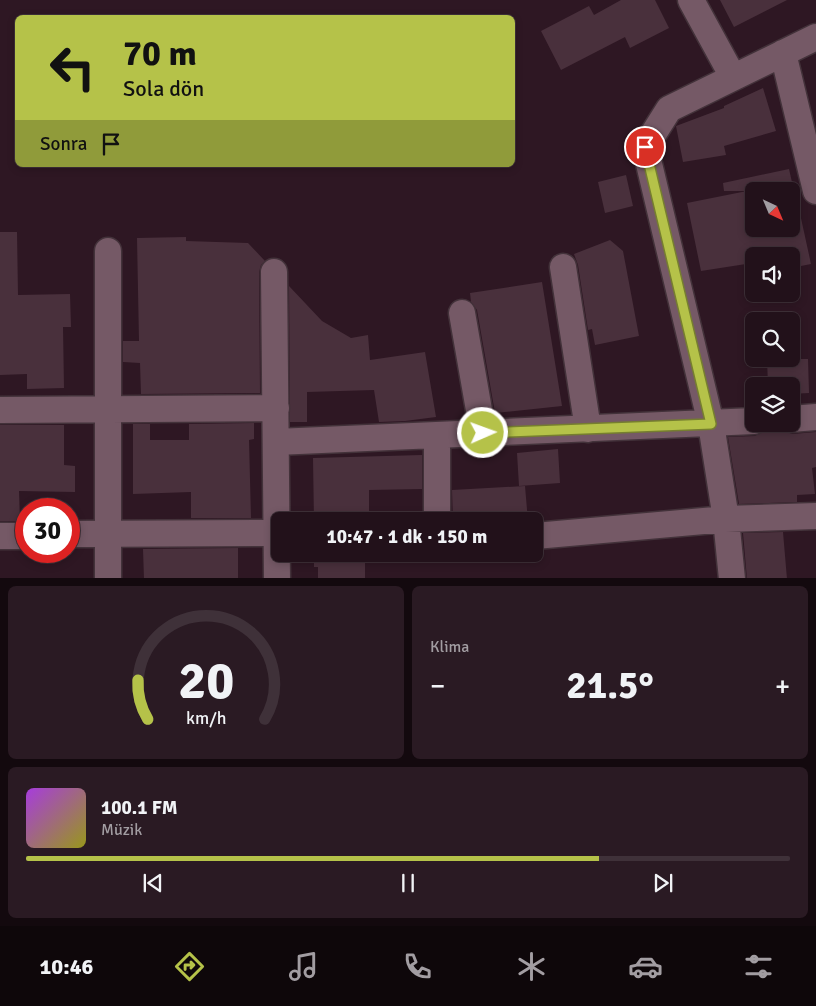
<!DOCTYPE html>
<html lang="tr">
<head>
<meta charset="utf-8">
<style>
	:root { --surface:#22111a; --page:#2a1a23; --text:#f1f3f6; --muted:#a29da2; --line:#3f3139; --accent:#b5c249 }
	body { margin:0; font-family:Signika,sans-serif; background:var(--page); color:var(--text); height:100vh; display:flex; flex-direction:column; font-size:19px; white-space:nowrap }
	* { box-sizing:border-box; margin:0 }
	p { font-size:16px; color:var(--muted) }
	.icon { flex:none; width:28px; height:28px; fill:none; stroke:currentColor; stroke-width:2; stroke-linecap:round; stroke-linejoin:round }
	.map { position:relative; height:578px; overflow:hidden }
	.side { display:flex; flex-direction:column; gap:8px; padding:8px; background:#13090e; flex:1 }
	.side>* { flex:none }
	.top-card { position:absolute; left:15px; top:15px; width:500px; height:152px; border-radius:8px; box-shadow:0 2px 8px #0003,0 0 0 1px var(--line); background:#b5c249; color:#111; overflow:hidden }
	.needle { width:32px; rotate:136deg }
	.buttons { position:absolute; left:745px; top:182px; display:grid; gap:10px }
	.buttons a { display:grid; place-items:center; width:55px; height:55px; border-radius:8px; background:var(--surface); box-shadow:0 2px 8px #0003,0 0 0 1px var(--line); font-size:25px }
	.speed { position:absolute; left:15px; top:498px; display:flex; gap:10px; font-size:25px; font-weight:700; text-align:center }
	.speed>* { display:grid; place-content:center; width:65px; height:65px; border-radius:50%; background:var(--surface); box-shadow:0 2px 8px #0003,0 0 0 1px var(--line); line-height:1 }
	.speed .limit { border:8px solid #d22; background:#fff; color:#111 }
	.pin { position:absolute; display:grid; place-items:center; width:42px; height:42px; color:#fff; margin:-21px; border:2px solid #fff; border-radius:50%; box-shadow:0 1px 5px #0007 }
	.me { position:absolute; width:55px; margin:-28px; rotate:88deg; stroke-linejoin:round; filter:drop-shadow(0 0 4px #0008) }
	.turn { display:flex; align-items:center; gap:18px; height:105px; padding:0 25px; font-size:22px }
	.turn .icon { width:65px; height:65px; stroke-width:2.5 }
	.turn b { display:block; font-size:35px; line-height:42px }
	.then { display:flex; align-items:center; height:48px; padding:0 25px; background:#0003; gap:10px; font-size:19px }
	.big { font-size:38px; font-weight:700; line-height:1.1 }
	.side .tile { flex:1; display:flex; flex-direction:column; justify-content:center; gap:8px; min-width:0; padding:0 18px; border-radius:8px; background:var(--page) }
	.side .dial { align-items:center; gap:0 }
	.dial svg { height:130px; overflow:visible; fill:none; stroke:var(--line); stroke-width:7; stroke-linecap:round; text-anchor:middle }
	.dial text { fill:var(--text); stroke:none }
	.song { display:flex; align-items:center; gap:15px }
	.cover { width:60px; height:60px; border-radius:8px; background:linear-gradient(135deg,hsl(280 70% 55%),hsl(60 70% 35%)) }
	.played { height:5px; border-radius:2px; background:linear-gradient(90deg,var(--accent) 75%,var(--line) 75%) }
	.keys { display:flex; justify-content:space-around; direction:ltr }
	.heat { display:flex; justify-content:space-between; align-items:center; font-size:28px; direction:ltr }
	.side .tiles { flex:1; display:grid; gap:8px; grid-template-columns:1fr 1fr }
	.tile:last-child { grid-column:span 2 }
	.trip { position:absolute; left:271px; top:512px; width:272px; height:50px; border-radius:8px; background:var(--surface); box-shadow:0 2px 8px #0003,0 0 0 1px var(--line); font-weight:700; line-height:50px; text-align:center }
	.tabs { display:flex; height:80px; justify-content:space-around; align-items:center; background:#0e070a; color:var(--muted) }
	.tabs .icon { width:35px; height:35px }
	.tabs .current { color:var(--accent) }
	.tabs b { font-size:22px; color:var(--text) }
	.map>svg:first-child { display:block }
	.building { fill:#49303c }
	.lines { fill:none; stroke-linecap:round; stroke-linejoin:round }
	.minor-casing { stroke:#43323a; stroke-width:29 }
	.minor { stroke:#755966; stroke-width:26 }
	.route-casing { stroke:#767e2f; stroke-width:12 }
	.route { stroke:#b5c249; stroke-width:9 }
</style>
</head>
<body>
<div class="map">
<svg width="816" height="579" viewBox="0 0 816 579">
	<rect width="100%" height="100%" fill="#2e1723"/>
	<path class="building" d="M621 0H655L669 28 630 48 625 37 561 70 541 31 589 6 594 15Z
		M720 0H787L734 27Z
		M763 88 776 131 724 146 726 155 683 162 676 126 724 108V106Z
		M789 169 794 191H754V229H791V209H799L811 264 791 268V256H744L746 264 701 271 687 203 747 191H724L723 183Z
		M626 175 633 206 605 213 598 182Z
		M0 232H17L18 295 70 294 71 327H63L64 388 27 389V374L0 375Z
		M186 237V241L248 243 265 261 261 265 259 272 260 393 141 394 140 363 123 362V341H139L137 238Z
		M610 240 623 251 639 336 595 345 592 329 588 330 578 265 574 254Z
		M542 282 562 406 495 413 477 310 471 302 470 293Z
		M289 286 322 321 351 338 368 335 370 360 425 352 436 417 405 421 379 422 374 390 307 392V422H290Z
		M767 359H808L809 393 791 394V386H768Z
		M254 423V439L249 440 251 518H191V492L133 494V424H150V440H189V424Z
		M0 425H64V465L75 466V492L19 491 20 521H0Z
		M782 430 792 434 816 432V467L812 468 815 494 797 495V502L739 504 728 437 755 436 764 431Z
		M558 449 560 483 519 486 517 453Z
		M422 455V489L369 490V521H314L313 458Z
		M525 486 528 521H453L452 490Z
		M783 532 787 579H747L743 533Z
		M238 548V579H144L143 549Z
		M314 554H365V579H318V567H314Z"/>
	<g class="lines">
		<g class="minor-casing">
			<path id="minor" d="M691 0 733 77
				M783 53 816 191
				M108 251V579
				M563 267 588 429
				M274 272 277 579
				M462 313 483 433
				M0 410 276 408
				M791 419 816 417
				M437 435V521
				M276 442 754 421
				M69 534 276 533
				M0 536H26
				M535 536 726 519 816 516
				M732 579 726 519 711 424 645 147 669 109 816 37"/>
		</g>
		<use href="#minor" class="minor"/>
	</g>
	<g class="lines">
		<g class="route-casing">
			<path id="route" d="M483 433 711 424 645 147"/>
		</g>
		<use href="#route" class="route"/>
	</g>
</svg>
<div class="buttons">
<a><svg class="needle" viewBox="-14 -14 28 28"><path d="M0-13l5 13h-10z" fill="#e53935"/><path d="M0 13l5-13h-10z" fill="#a29da2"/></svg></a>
<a><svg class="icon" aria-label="sound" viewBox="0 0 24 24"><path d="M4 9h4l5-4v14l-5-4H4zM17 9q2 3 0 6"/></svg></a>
<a><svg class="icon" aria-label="search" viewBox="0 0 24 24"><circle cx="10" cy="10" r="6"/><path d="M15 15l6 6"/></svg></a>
<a><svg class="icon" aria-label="layers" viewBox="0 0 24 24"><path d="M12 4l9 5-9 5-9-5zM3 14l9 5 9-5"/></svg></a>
</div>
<div class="speed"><div class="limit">30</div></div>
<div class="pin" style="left:645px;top:147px;background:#d93025"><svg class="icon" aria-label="arrive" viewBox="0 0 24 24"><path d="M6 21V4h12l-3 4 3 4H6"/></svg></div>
<svg class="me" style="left:483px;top:433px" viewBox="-20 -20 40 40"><circle r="17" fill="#b5c249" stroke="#fff" stroke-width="3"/><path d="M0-11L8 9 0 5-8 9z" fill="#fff"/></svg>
<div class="trip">10:47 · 1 dk · 150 m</div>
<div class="top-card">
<div class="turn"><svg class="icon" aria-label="left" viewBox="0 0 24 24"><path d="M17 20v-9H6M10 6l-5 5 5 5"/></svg><div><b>70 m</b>Sola dön</div></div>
<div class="then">Sonra<svg class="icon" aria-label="arrive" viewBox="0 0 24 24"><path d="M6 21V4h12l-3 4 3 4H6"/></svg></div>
</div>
</div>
<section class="side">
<div class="tiles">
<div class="tile dial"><svg viewBox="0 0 100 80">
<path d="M14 69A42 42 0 1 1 86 69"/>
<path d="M14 69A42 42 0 0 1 8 45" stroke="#b5c249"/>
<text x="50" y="56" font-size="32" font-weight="700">20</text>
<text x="50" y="72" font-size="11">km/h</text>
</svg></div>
<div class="tile"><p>Klima</p>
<div class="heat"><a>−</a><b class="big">21.5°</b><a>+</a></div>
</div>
<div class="tile">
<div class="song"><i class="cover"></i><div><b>100.1 FM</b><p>Müzik</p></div></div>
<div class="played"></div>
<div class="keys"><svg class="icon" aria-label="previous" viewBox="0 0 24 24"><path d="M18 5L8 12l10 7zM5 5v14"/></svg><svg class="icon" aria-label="pause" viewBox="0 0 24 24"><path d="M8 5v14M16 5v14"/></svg><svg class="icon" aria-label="next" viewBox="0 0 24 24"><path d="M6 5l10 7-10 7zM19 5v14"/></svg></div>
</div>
</div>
</section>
<nav class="tabs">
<b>10:46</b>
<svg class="icon current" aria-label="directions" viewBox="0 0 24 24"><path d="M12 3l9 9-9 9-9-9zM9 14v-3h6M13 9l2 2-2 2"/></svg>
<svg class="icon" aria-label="music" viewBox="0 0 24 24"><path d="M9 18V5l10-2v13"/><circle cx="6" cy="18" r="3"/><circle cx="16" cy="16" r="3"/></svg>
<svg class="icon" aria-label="phone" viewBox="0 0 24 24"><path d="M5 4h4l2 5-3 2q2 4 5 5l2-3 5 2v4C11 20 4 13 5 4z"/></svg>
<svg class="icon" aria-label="climate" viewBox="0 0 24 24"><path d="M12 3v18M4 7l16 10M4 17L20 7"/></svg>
<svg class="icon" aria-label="car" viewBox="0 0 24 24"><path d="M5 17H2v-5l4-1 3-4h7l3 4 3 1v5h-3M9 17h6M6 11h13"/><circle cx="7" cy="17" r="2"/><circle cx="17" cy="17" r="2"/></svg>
<svg class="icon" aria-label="filters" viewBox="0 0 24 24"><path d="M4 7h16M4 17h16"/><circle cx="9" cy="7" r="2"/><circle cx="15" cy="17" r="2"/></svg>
</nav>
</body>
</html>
